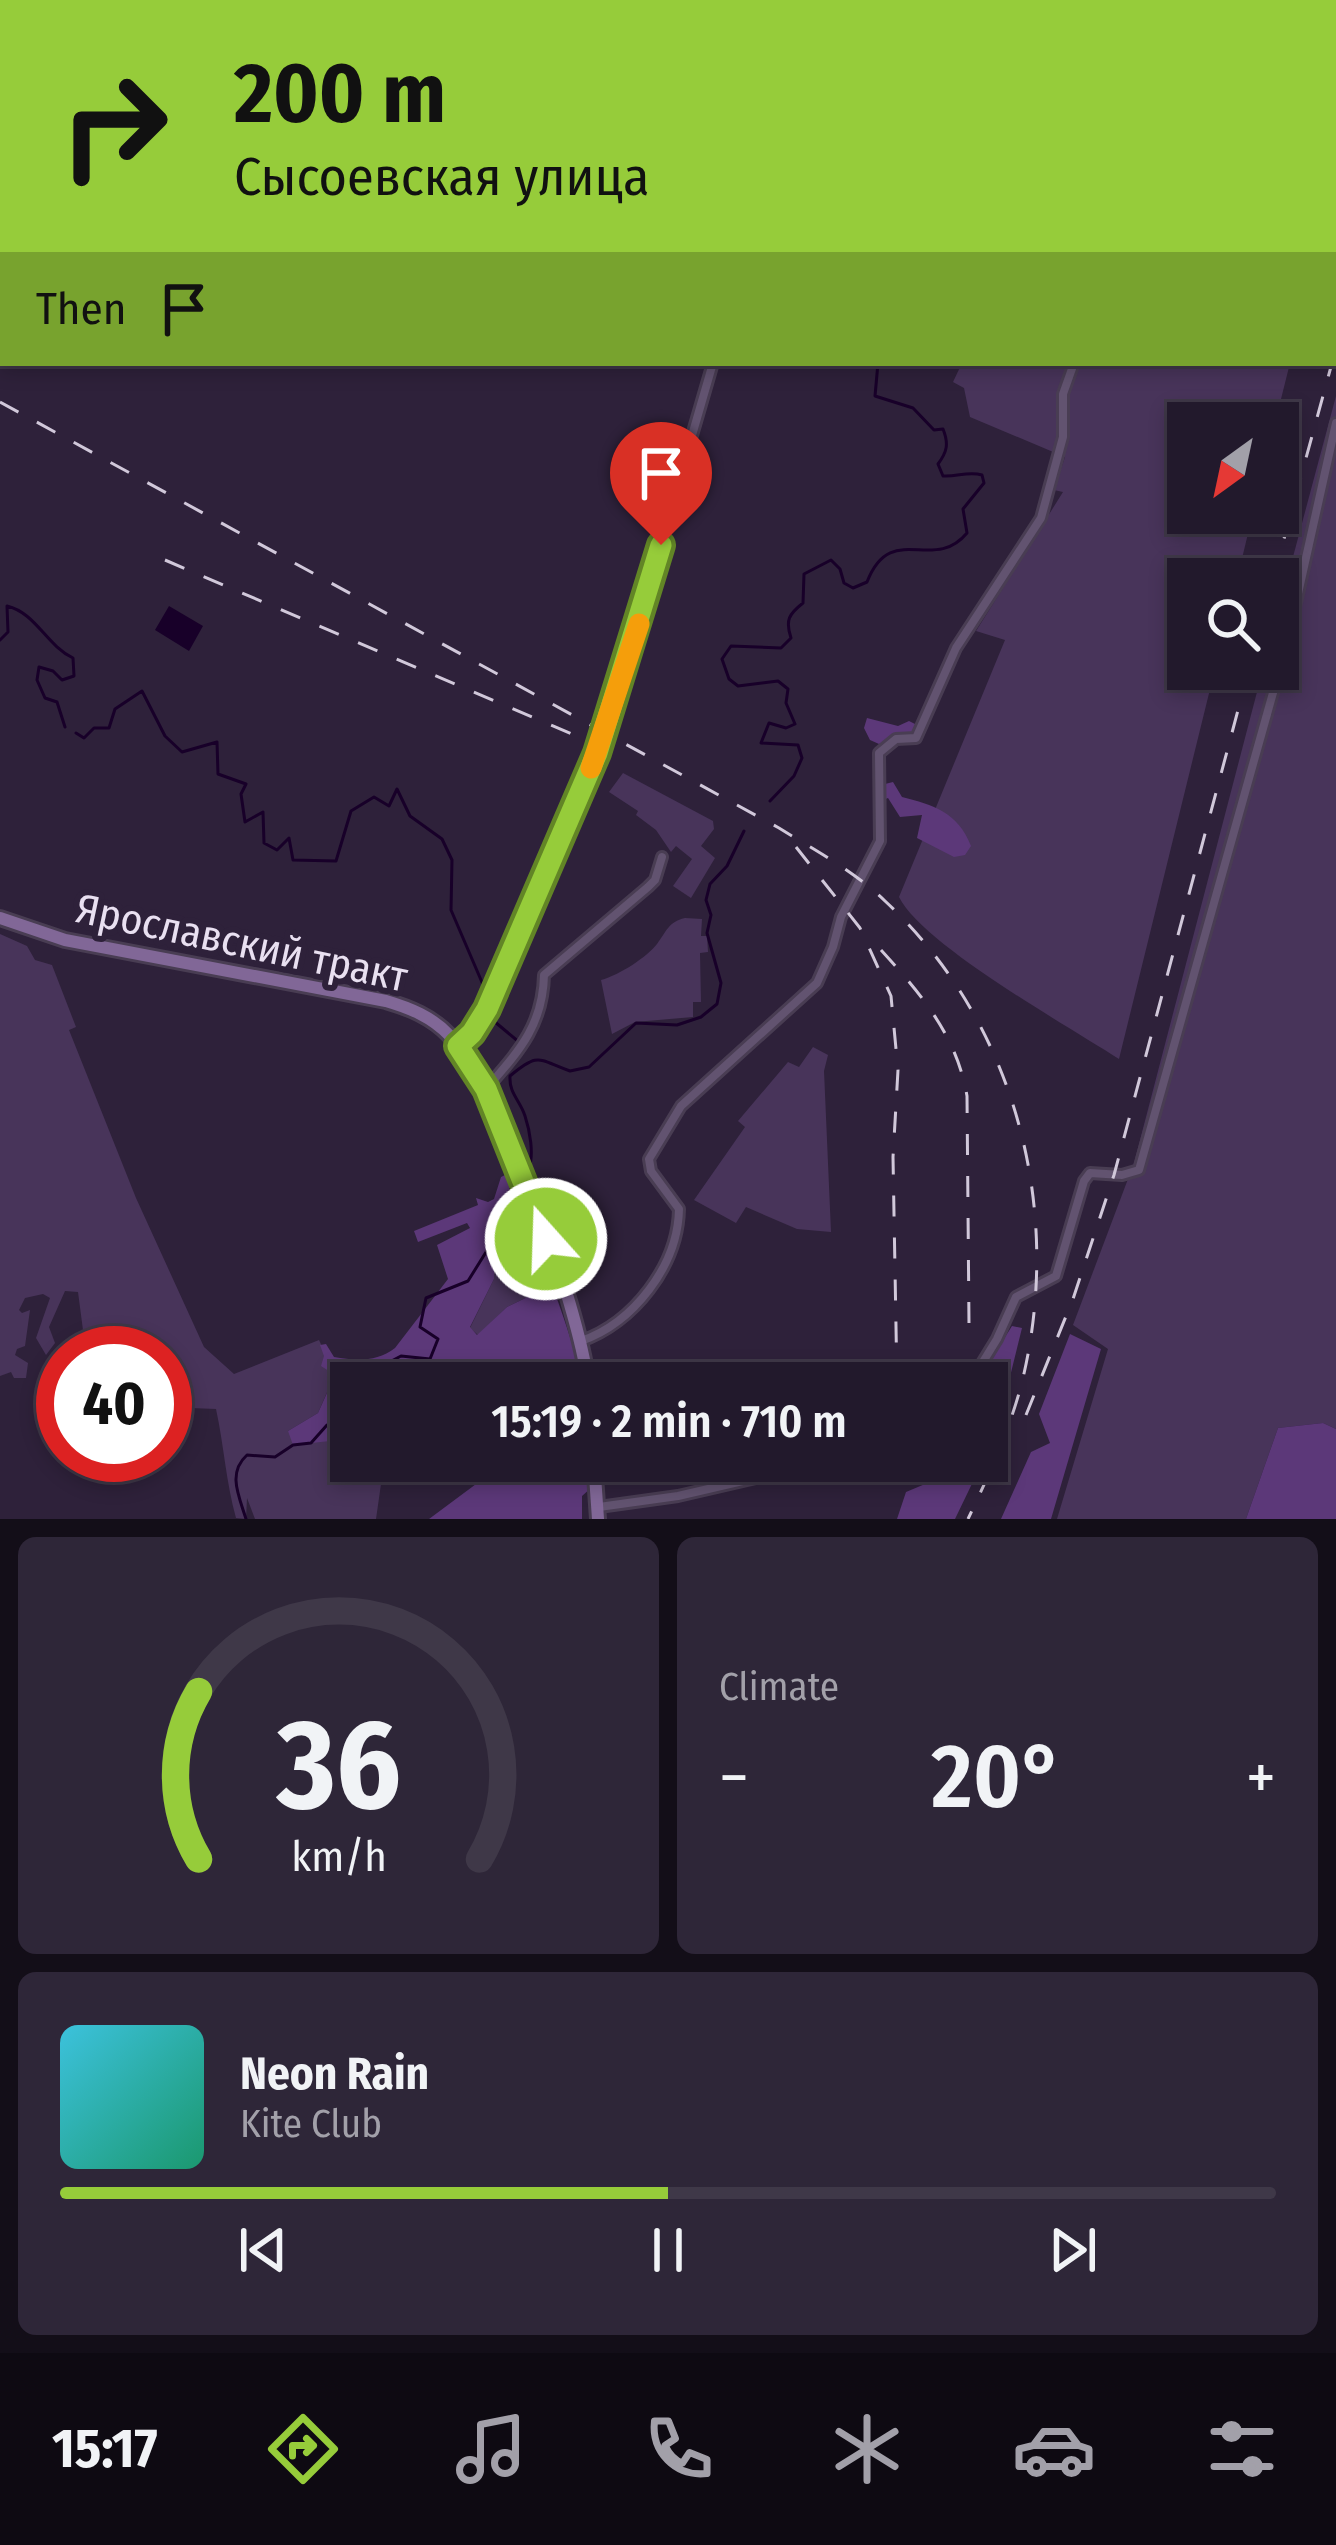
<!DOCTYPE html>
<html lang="en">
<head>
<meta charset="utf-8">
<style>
	:root { --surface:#22192c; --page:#2e2638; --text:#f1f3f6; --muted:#a2a0a9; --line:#3f3848; --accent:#96cc3a }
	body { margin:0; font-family:"Fira Sans Condensed",sans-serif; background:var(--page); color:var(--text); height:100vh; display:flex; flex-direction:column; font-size:45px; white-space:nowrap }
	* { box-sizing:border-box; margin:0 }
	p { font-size:39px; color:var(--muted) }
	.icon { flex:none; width:66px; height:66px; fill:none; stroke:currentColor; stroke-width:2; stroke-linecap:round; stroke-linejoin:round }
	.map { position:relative; height:1519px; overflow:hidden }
	.drawer { display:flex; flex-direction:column; gap:18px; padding:18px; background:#130e18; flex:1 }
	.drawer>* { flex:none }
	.guide { position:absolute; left:0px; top:0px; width:1338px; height:366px; box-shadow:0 6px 18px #0003,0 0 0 3px var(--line); background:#96cc3a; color:#111; overflow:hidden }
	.needle { width:78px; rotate:213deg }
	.buttons { position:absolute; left:1167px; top:402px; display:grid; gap:24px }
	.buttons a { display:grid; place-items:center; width:132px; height:132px; border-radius:0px; background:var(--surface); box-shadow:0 6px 18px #0003,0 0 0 3px var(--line); font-size:60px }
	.speed { position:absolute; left:36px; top:1326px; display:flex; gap:24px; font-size:60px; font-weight:700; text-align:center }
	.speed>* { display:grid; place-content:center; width:156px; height:156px; border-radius:50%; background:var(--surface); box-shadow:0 6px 18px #0003,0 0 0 3px var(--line); line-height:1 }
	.speed .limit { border:18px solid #d22; background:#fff; color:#111 }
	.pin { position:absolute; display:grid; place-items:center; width:102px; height:102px; color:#fff; margin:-123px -51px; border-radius:50% 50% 50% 0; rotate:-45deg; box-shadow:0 0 12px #0007 }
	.pin .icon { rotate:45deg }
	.me { position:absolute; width:132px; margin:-66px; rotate:340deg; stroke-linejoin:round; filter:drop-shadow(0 0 9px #0008) }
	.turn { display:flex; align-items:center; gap:42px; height:252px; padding:0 36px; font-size:54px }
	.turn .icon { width:156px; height:156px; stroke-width:2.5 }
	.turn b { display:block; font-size:84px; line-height:102px }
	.then { display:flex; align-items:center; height:114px; padding:0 36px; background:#0003; gap:24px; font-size:45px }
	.big { font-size:90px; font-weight:600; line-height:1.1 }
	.drawer .widget { flex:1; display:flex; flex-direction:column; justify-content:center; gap:18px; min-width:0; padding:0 42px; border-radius:18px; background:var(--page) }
	.drawer .dial { align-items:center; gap:0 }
	.dial svg { height:312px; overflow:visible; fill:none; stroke:var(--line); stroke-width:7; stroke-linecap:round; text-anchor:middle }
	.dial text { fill:var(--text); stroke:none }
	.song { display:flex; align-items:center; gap:36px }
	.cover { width:144px; height:144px; border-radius:18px; background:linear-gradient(135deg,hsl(190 70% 55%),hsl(160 70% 35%)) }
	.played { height:12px; border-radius:6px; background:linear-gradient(90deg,var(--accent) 50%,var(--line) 50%) }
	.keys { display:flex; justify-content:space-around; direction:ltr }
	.heat { display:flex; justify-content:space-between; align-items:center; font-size:66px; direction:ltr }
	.drawer .tiles { flex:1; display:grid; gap:18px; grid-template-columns:1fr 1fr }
	.widget:last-child { grid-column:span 2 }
	.trip { position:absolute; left:330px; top:1362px; width:678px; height:120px; border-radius:0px; background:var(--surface); box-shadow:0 6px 18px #0003,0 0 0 3px var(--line); font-weight:600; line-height:120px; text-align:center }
	.menu { display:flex; height:192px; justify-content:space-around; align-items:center; background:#0e0a12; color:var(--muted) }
	.menu .icon { width:84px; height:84px }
	.menu .current { color:var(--accent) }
	.menu b { font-size:54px; color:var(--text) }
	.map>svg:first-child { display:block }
	.green { fill:#48345a }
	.forest { fill:#5c3879; fill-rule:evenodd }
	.water { fill:#180029 }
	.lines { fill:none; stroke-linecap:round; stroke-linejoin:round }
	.stream { stroke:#180029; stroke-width:3 }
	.street-casing { stroke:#493d53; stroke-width:14 }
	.secondary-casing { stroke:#493d53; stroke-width:18 }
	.street { stroke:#625370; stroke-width:8 }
	.secondary { stroke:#816797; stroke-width:12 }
	.rail { stroke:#d1c8da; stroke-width:3; stroke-dasharray:21 21; stroke-linecap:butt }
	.route-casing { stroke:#628526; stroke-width:30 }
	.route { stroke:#96cc3a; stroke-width:21 }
	.slow { stroke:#f59e0b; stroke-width:21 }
	.labels { text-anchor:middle; stroke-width:12; stroke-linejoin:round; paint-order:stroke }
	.street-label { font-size:42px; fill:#e9e0f1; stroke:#2e213a }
</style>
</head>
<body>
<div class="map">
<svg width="1336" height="1519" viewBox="0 0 1336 1519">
	<rect width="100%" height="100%" fill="#2e213a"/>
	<path class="green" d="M962 363 981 369 987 363H1290L1275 423H1188V513H1253L1237 579H1188V669H1215L1119 1059C1068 1026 923 945 899 897L1005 640 976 631 1063 492 1054 490 1065 457 970 417 964 388 953 382Z
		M1336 396V1429L1323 1423 1278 1428 1246 1519H1057L1108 1349 1073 1325 1134 1163 1263 669H1278V613Z
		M623 773 713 821 714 829 701 846 715 858 691 898 673 886 692 859 676 846 671 852 656 830 636 815 638 811 609 792Z
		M685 918 702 919 701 936H707L708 952 700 953 701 1002H693V1017L635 1022 612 1034 601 980C620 975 648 956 657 944 667 931 668 922 685 918Z
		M0 934 27 946 35 960 52 965 76 1027 69 1030 136 1198 204 1347 234 1374 319 1340 335 1374 318 1413 288 1431 331 1441 332 1451 351 1454V1461H401L381 1484 376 1519H255L247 1498 246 1519 236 1518C226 1482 224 1446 216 1409L165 1407V1353H86L78 1292 65 1291 49 1327 55 1343 46 1355 36 1338 50 1298 43 1294 25 1298 19 1310 22 1313 30 1310 25 1346 17 1349 15 1355 28 1363 26 1378H14L11 1372 0 1376Z
		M813 1047 828 1055 824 1071 831 1232 797 1229 746 1207 736 1223 694 1200 745 1127 738 1121 788 1062 799 1067Z
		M509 1253 521 1257 529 1280 536 1282 540 1291 507 1307 478 1335 470 1328 494 1279V1265Z"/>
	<path class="forest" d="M867 718 898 726 909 721 917 725 914 734 879 744 870 740 864 728Z
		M893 782 902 797C933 805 958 812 971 846L965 855 954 857 917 838 922 815 900 817 888 798 883 800 885 784Z
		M507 1174C524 1198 535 1227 538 1256 548 1266 580 1364 583 1383H351V1454L332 1451 330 1441 293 1445 288 1431 318 1413 335 1375 321 1366 324 1356 320 1345 326 1344 334 1357C356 1361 377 1362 395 1348L448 1279 437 1245 470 1228 467 1223 418 1242 414 1231 478 1205 476 1198 488 1202 494 1199 501 1177ZM509 1253 521 1258 529 1280 536 1282 540 1291 507 1307 477 1335 470 1327 494 1279V1265Z
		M1012 1326 1022 1328 1002 1409 987 1436V1383H976Z
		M1070 1334 1101 1349 1051 1519H1001L1031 1452 1050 1443 1039 1414Z
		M1323 1423 1336 1429V1519H1246L1278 1428Z
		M507 1461H589L591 1488 582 1496V1519H429Z
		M956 1461 982 1463 955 1519H897L906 1492 949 1474Z"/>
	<path class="water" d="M169 606 203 626 189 651 155 630Z"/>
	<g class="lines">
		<path class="stream" d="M959 0 961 3
			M989 0 991 3
			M973 3 979 0
			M0 640 8 632 7 606C36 613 46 645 73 658L74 676 62 680 53 671 39 667 37 680 45 698 57 702 65 727
			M76 733 84 738 94 728H109L115 709 142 691 165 736 182 752 217 742 218 774 246 784 241 794 245 822 263 812 264 843 277 850 289 838 293 860 336 861 351 811 374 797 389 806 397 789 410 816 442 839 452 860 451 910 487 994
			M770 801 794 776 802 758 798 745 761 743 769 723 786 728 795 724 786 703 788 689 778 681 738 686 729 679 722 659 731 646 781 648 791 638C785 620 789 614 803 603L804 574 831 560 840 569 844 583 853 588 867 582C891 520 933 574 967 533L963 509 984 483 982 475C968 471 957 477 943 476L938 464C947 452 949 444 943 429L934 430 913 408 875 396 878 363
			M492 1011 495 1022 519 1042
			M529 1168C534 1154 530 1131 525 1116 520 1100 509 1094 510 1076 540 1051 538 1060 570 1071L589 1067 636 1023 677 1025 701 1017 717 1004 721 983 707 933 711 915 706 900 710 884 727 866 744 831
			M364 1383 363 1376 401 1356 430 1359 438 1339 420 1327 426 1298 468 1281 506 1220 503 1200 522 1174
			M246 1519C239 1496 227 1473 247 1455L275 1457 293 1445 311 1443 327 1425 351 1433"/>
		<g class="street-casing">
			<path id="street" d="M274 0 280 3
				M1085 0 1087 3
				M818 3V0
				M458 1045 487 1009 610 718 713 363
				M486 1089C518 1052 543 1026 544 975L648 887 655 880 662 857
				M581 1341C633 1323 678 1266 679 1209L651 1171 649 1159 681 1106 817 983 833 947 841 917 880 841 879 753 896 739 916 738 956 648 1041 518 1063 437V394L1074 363
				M970 1383 997 1339 1016 1297 1056 1276 1084 1181 1090 1173 1122 1175 1139 1170 1287 643 1336 423
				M599 1507 678 1496 821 1463 845 1472 912 1461"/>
		</g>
		<g class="secondary-casing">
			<path id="secondary" d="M0 918 65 940 386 1001C410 1008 432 1017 449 1035 503 1092 578 1304 588 1383
				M594 1461 598 1519"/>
		</g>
		<use href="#street" class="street"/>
		<use href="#secondary" class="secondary"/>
		<path class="rail" d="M0 402 779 828C816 851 854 871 885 901 1016 1023 1064 1210 1022 1382 1010 1429 989 1475 968 1519
			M165 560 595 744
			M1273 579 1332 363
			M796 847 860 928 891 996 898 1070 893 1157 897 1383
			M881 950C921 994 957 1036 967 1096L969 1324
			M1026 1415 1073 1299 1114 1175 1249 669"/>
	</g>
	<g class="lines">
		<g class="route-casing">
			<path id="route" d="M546 1239 486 1089 458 1046 472 1033 487 1009 597 753 661 545"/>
		</g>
		<use href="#route" class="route"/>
		<path class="slow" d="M591 768 639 624"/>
	</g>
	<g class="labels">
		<g class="street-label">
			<text transform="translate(242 942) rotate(12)" y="15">Ярославский тракт</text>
		</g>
	</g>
</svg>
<div class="buttons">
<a><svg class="needle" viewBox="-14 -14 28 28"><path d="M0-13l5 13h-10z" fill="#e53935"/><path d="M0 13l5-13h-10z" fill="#a2a0a9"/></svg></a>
<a><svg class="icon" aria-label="search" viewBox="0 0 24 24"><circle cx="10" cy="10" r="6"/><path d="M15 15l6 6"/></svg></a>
</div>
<div class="speed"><div class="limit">40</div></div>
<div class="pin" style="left:661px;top:545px;background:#d93025"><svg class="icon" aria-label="arrive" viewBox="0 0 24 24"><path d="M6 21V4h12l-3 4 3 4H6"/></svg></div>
<svg class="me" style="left:546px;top:1239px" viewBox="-20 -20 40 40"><circle r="17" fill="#96cc3a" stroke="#fff" stroke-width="3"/><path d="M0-11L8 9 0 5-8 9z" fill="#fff"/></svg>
<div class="trip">15:19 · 2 min · 710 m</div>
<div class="guide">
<div class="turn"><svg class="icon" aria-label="right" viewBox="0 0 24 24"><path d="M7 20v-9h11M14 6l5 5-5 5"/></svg><div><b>200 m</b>Сысоевская улица</div></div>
<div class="then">Then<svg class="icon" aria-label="arrive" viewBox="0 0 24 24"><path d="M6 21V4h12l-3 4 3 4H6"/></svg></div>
</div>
</div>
<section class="drawer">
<div class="tiles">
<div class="widget dial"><svg viewBox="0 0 100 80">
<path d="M14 69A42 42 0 1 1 86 69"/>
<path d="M14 69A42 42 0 0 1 14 26" stroke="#96cc3a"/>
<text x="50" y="56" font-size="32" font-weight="700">36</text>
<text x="50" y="72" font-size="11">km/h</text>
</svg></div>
<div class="widget"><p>Climate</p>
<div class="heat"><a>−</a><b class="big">20°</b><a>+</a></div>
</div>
<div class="widget">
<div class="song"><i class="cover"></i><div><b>Neon Rain</b><p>Kite Club</p></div></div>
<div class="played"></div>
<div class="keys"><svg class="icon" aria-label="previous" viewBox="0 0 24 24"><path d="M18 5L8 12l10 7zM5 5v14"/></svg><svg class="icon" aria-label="pause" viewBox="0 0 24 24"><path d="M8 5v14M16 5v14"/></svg><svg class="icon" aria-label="next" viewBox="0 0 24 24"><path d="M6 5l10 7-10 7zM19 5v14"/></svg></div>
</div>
</div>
</section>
<nav class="menu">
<b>15:17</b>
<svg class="icon current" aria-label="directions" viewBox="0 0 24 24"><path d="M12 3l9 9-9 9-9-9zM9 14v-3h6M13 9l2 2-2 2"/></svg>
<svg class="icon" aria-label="music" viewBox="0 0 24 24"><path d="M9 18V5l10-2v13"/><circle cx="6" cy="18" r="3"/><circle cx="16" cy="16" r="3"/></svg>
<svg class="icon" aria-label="phone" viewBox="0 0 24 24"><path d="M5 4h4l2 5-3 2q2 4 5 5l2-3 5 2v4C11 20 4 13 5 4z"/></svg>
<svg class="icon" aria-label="climate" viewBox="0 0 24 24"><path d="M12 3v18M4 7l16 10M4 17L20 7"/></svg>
<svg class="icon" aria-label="car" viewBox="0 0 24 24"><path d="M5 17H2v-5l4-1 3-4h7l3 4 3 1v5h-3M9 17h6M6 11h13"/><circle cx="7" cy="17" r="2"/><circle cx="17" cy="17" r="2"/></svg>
<svg class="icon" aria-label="filters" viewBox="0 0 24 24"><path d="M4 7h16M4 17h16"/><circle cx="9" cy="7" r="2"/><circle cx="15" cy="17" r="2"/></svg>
</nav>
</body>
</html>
